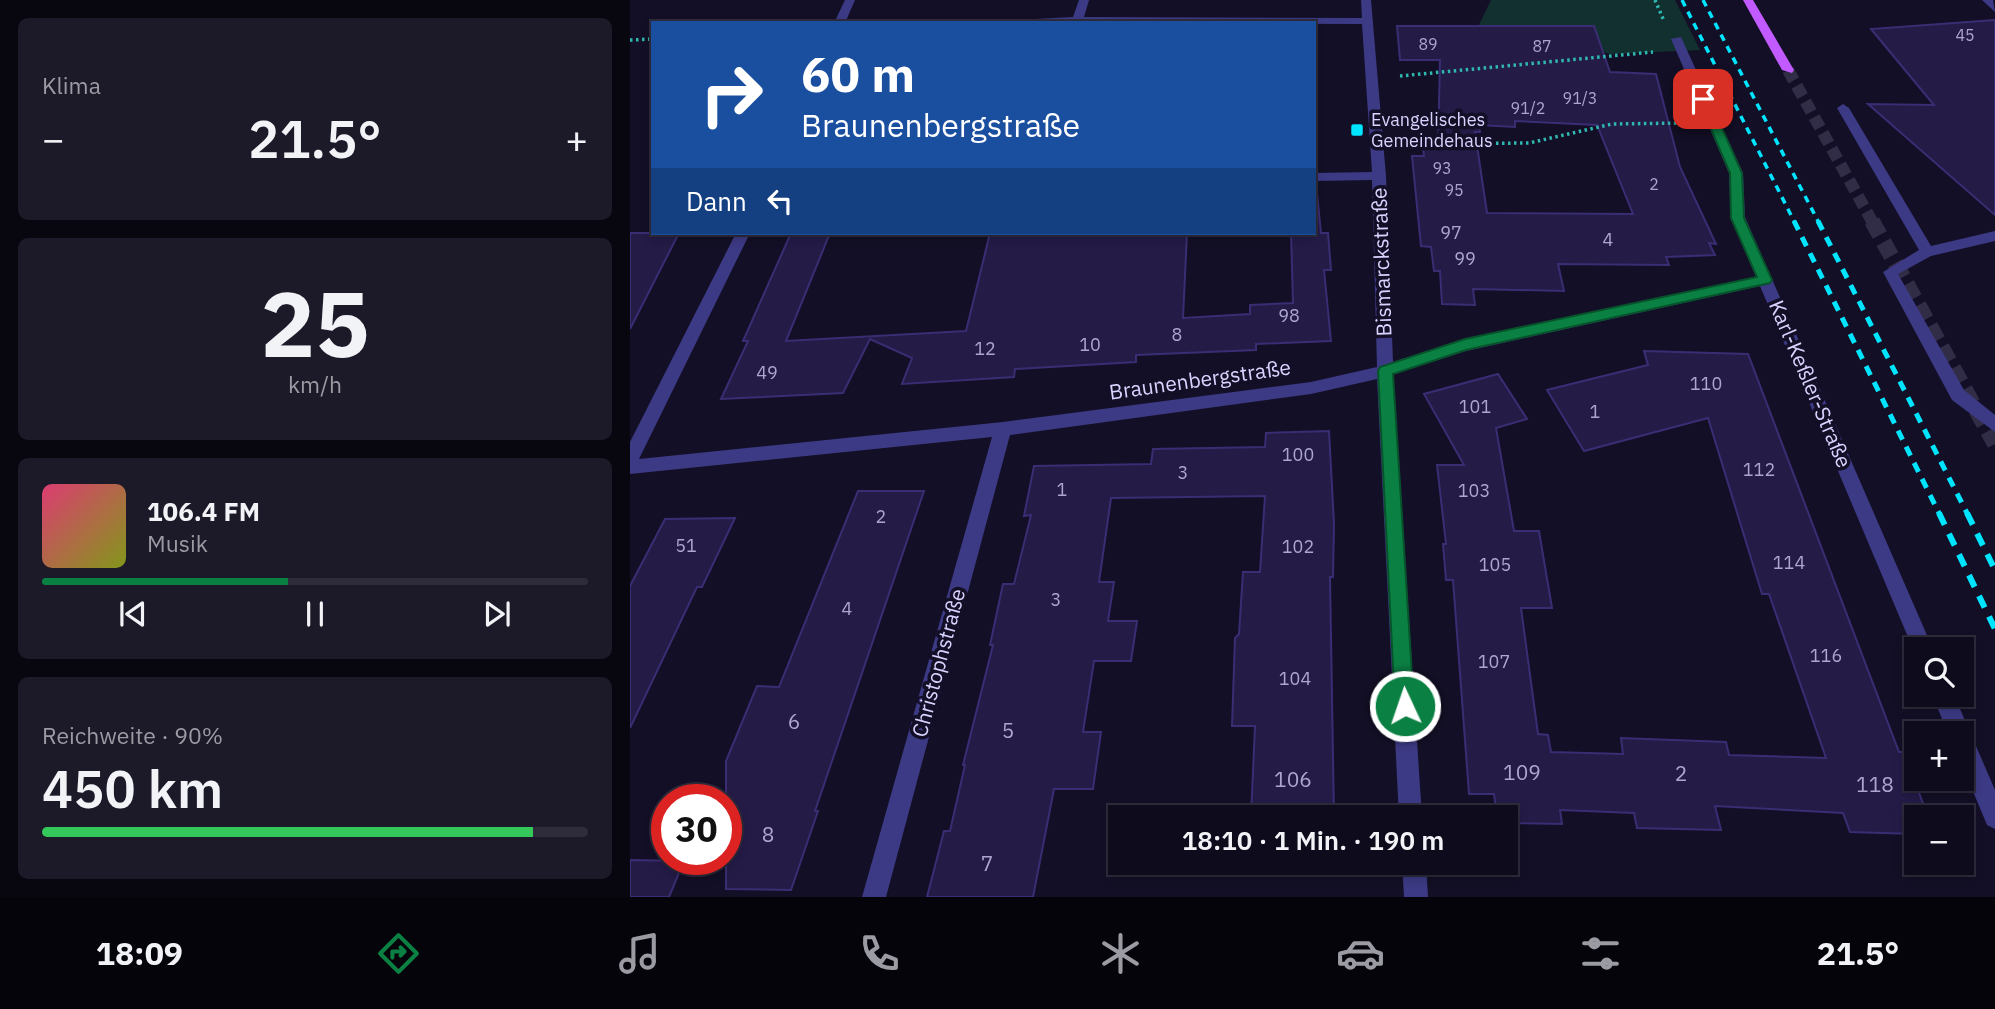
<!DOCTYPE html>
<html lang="de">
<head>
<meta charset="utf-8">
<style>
	:root { --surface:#0e0b1c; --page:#1c1929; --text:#f1f3f6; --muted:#9b9ba3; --line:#2e2b3b; --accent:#0b8043 }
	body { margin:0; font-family:"IBM Plex Sans",sans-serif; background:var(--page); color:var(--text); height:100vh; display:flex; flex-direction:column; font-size:26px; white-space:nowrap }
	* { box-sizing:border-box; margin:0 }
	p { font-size:23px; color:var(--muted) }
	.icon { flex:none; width:38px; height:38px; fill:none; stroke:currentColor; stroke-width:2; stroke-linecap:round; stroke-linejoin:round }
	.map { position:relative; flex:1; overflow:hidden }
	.drawer { display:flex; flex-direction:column; gap:18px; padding:18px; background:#08060f; width:630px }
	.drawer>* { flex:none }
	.banner { position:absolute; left:21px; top:21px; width:665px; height:214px; border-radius:0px; box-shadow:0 4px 10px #0003,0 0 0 2px var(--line); background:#1a4fa0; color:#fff; overflow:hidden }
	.fabs { position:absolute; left:1274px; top:637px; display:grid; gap:14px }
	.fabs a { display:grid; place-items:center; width:70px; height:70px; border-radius:0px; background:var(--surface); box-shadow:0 4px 10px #0003,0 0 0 2px var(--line); font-size:35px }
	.speed { position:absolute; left:21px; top:784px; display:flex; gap:14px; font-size:35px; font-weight:700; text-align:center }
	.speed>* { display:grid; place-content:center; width:91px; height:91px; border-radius:50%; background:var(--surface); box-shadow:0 4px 10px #0003,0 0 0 2px var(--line); line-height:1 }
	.speed .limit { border:10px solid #d22; background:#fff; color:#111 }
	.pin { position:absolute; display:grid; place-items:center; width:60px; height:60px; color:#fff; margin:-30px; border-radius:14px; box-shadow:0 4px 10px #0006 }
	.me { position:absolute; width:77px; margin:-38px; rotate:357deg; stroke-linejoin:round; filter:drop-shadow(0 0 5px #0008) }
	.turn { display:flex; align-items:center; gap:24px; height:147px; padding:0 35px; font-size:32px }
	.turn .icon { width:91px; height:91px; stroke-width:2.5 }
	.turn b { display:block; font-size:49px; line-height:60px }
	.then { display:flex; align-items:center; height:66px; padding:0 35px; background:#0003; gap:14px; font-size:26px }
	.big { font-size:52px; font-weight:600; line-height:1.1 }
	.drawer .widget { flex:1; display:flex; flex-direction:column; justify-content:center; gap:10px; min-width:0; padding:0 24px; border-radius:10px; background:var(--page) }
	.drawer .dial { align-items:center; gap:0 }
	.dial b { font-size:91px; line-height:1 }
	.song { display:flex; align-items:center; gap:21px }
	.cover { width:84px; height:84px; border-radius:10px; background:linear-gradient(135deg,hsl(340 70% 55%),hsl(70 70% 35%)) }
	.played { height:7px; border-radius:4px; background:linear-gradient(90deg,var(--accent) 45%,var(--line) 45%) }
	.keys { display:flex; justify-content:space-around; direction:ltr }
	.heat { display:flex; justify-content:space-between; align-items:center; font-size:38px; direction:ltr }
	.charge { height:10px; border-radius:5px; background:linear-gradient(90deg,#34c759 90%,var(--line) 0) }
	.trip { position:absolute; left:478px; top:805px; width:410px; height:70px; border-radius:0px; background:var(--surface); box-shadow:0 4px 10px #0003,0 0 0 2px var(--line); font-weight:600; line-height:70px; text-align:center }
	.dock { display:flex; height:112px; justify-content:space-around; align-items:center; background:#06040b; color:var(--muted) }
	.dock .icon { width:49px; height:49px }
	.dock .on { color:var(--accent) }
	.dock b { font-size:32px; color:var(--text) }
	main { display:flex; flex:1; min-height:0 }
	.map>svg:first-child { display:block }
	.green { fill:#12302f }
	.building { fill:#241b47; stroke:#3b2d73; stroke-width:2; fill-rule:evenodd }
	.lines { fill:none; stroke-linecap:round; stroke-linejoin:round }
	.major-tunnel-far1 { stroke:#312d47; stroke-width:12; stroke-dasharray:12 6; stroke-linecap:butt }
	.major-tunnel { stroke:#312d47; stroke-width:16; stroke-dasharray:16 8; stroke-linecap:butt }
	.path { stroke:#2fb8b0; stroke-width:3.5; stroke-dasharray:2.5 3.5; stroke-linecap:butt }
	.minor { fill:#3d3a85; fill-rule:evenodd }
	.major { fill:#c25bff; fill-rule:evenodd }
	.rail-far2 { stroke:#00e5ff; stroke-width:3.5; stroke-dasharray:7 6; stroke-linecap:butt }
	.rail-far1 { stroke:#00e5ff; stroke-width:5; stroke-dasharray:10 8; stroke-linecap:butt }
	.rail { stroke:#00e5ff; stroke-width:6; stroke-dasharray:13 10; stroke-linecap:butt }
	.route { fill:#0b8043; stroke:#07532c; stroke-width:2 }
	.poi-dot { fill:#00e5ff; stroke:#130f26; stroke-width:2.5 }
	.labels { text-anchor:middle; stroke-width:7; stroke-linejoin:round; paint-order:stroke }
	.far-number-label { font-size:16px; fill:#aca6d1 }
	.far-poi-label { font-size:18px; fill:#d9d4ff; stroke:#130f26; text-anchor:start }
	.number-label { font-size:18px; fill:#aca6d1 }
	.street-label { font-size:21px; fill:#d9d4ff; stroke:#130f26 }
	.near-number-label { font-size:21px; fill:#aca6d1 }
</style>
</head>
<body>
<main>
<section class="drawer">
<div class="widget"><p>Klima</p>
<div class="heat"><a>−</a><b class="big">21.5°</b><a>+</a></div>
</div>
<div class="widget dial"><b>25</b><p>km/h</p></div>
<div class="widget">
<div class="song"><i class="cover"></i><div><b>106.4 FM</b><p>Musik</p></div></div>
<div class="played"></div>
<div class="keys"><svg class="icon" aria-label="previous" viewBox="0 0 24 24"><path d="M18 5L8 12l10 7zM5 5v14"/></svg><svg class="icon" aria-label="pause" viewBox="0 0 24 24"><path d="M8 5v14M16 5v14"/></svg><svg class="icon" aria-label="next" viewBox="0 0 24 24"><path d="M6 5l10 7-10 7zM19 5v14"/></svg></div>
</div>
<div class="widget"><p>Reichweite · 90%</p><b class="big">450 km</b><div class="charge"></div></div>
</section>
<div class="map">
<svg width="1365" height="897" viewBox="0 0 1365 897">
	<rect width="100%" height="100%" fill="#130f26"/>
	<path class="green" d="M861 0H1045L1070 50 980 54 973 52 964 26 849 25Z"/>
	<path class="building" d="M1365 20V215L1238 104 1304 105 1241 29Z
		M767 26H964L980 72 1026 74 1050 167 1086 244 1079 243 1085 255 1036 257 1039 265 928 264 934 291 843 289 845 305 812 304 810 271H804L801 247 791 246 782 156H794L793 147H808L810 60H770ZM885 121 967 125 1003 214 857 213 845 132H850L849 125 885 127Z
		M684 193H687L691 233H698L701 270H694L701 341 626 344V350L506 355V362L385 369 384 377 272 384 282 358 240 339 213 393 91 399 118 341H113L161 233H200L156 341 336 331 360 233H557L553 318 620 314V305L663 303 661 233H684Z
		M0 233H49L0 329Z
		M1014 351 1118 354 1269 752H1274L1298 817H1286V834L1220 832 1213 813 1085 806 1091 830 1007 828 1004 813 930 810 932 824 875 823V817H867L864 794H839L823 580H816L813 544H816L807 465H834L794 394 868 374 897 419 866 428 884 531H909L922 608H891L908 734 918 735 921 752 993 754 991 738 1096 742 1099 755 1196 758 1139 594H1132L1078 418 954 451 917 390 1018 365Z
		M699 431 704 524 703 577H700L704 817H621L625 726H602L605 638 609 634 613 572H630L635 496 481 498 469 582H484L478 621H507L501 661H464L453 732H471L463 789H424L403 897H297L314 831H320L335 765H333L363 645H360L373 584H384L401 515 394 516 404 466 521 464 523 449 635 447 636 433Z
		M228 491H294L185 811H188L161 890 96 889V761L127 686 149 687Z
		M105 518 72 587H67L0 728V586L35 519Z
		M0 860 54 861 39 897H0Z"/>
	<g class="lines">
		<path class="major-tunnel-far1" d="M1158 70 1243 223"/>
		<path class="major-tunnel" d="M1242 221 1365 444"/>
		<path class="path" d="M1025 0 1034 21
			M0 40 23 39
			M770 76 1023 52
			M776 144 899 143 982 124 1055 123"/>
		<path class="minor" d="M215 0H225L215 23H204Z
			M449 0H459L454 17 732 18 731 0H741L756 176 763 362 835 339 1126 277 1101 217 1099 173 1041 39 1051 37 1113 173 1115 217 1303 649H1286V656L1130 286 836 351 763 374 792 817H769L747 379 681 394 380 435 256 897H232L362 437 0 474V442L106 233H120L9 459 373 422 681 382 747 367 742 180 684 181V173L742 172 732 24 381 23 386 20 443 17Z
			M1352 0H1363L1365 12Z
			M1213 104 1219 108 1301 246 1365 231V241L1301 256 1268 274 1334 390 1365 415V432L1322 400 1253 272 1289 250 1207 108Z
			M1302 695H1324L1365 790V829L1357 825 1332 765V733H1318Z
			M772 863H796L798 897H774Z"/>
		<path class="major" d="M1113 0H1123L1164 70 1162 73 1152 70Z"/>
		<path class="rail-far2" d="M1052 0 1165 223
			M1073 0 1189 223"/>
		<path class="rail-far1" d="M1164 221 1310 515
			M1188 221 1338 515"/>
		<path class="rail" d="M1309 513 1365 629
			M1337 513 1365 570"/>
	</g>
	<path class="route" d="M1073 96 1079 99 1112 173 1114 218 1142 280 1140 283 836 350 763 374 784 706 781 712 775 715 768 712 765 706 748 371 750 367 835 339 1127 277 1101 218 1100 173 1068 99Z"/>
	<rect class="poi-dot" x="720" y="123" width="14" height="14" rx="3.5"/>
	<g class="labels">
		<g class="far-number-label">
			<text x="1335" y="41">45</text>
			<text x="798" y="50">89</text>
			<text x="912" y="52">87</text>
			<text x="950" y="104">91/3</text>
			<text x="898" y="114">91/2</text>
			<text x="812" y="174">93</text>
			<text x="1024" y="190">2</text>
			<text x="824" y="196">95</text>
		</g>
		<g class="far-poi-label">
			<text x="741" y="126">Evangelisches<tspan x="741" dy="21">Gemeindehaus</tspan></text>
		</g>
		<g class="number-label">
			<text x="821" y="239">97</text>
			<text x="978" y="246">4</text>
			<text x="835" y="265">99</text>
			<text x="659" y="322">98</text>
			<text x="547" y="341">8</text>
			<text x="460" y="351">10</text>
			<text x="355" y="355">12</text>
			<text x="137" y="379">49</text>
			<text x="1076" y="390">110</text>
			<text x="845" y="413">101</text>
			<text x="965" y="418">1</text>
			<text x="668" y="461">100</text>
			<text x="1129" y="476">112</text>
			<text x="553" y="479">3</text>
			<text x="432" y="496">1</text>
			<text x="844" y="497">103</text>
			<text x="251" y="523">2</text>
			<text x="56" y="552">51</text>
			<text x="668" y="553">102</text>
			<text x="1159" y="569">114</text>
			<text x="865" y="571">105</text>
			<text x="426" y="606">3</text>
			<text x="217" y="615">4</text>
			<text x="1196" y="662">116</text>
			<text x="864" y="668">107</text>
			<text x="665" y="685">104</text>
		</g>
		<g class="street-label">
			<text transform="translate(752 262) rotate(-92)" y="7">Bismarckstraße</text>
			<text transform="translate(570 380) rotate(-8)" y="7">Braunenbergstraße</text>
			<text transform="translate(1180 384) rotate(67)" y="7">Karl-Keßler-Straße</text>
			<text transform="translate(309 663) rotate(-75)" y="7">Christophstraße</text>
		</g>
		<g class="near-number-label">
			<text x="164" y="729">6</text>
			<text x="378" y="738">5</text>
			<text x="892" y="780">109</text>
			<text x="1051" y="781">2</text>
			<text x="663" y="787">106</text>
			<text x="1245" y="792">118</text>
			<text x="138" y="842">8</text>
			<text x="357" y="871">7</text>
		</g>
	</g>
</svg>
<div class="fabs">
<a><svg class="icon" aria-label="search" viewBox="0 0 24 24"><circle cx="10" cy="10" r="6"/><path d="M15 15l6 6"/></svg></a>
<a>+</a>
<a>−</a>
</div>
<div class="speed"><div class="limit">30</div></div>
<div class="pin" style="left:1073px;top:99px;background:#d93025"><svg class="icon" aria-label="arrive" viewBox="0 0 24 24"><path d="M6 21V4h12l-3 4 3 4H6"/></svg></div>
<svg class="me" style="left:775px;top:706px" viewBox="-20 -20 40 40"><circle r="17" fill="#0b8043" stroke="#fff" stroke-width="3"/><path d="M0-11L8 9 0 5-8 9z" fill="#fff"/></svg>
<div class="trip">18:10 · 1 Min. · 190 m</div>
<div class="banner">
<div class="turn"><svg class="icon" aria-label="right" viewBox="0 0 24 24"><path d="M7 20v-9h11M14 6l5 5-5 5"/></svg><div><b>60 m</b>Braunenbergstraße</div></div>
<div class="then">Dann<svg class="icon" aria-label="left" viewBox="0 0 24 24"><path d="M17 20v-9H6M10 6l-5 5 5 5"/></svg></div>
</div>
</div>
</main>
<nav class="dock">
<b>18:09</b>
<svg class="icon on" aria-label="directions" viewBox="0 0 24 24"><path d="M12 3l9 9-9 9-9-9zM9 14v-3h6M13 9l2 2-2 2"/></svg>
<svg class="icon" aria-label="music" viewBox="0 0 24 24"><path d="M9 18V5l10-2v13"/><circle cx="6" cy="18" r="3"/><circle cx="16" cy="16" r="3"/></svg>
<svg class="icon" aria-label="phone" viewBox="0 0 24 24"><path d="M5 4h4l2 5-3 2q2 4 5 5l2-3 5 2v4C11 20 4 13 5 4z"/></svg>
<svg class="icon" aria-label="climate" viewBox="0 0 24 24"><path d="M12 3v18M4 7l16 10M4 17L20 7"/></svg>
<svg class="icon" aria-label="car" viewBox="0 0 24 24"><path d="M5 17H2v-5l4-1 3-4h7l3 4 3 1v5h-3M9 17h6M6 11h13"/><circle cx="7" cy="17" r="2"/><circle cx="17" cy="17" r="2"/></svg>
<svg class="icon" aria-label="filters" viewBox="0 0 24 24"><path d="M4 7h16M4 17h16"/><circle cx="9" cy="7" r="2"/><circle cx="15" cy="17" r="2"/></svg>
<b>21.5°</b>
</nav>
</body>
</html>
